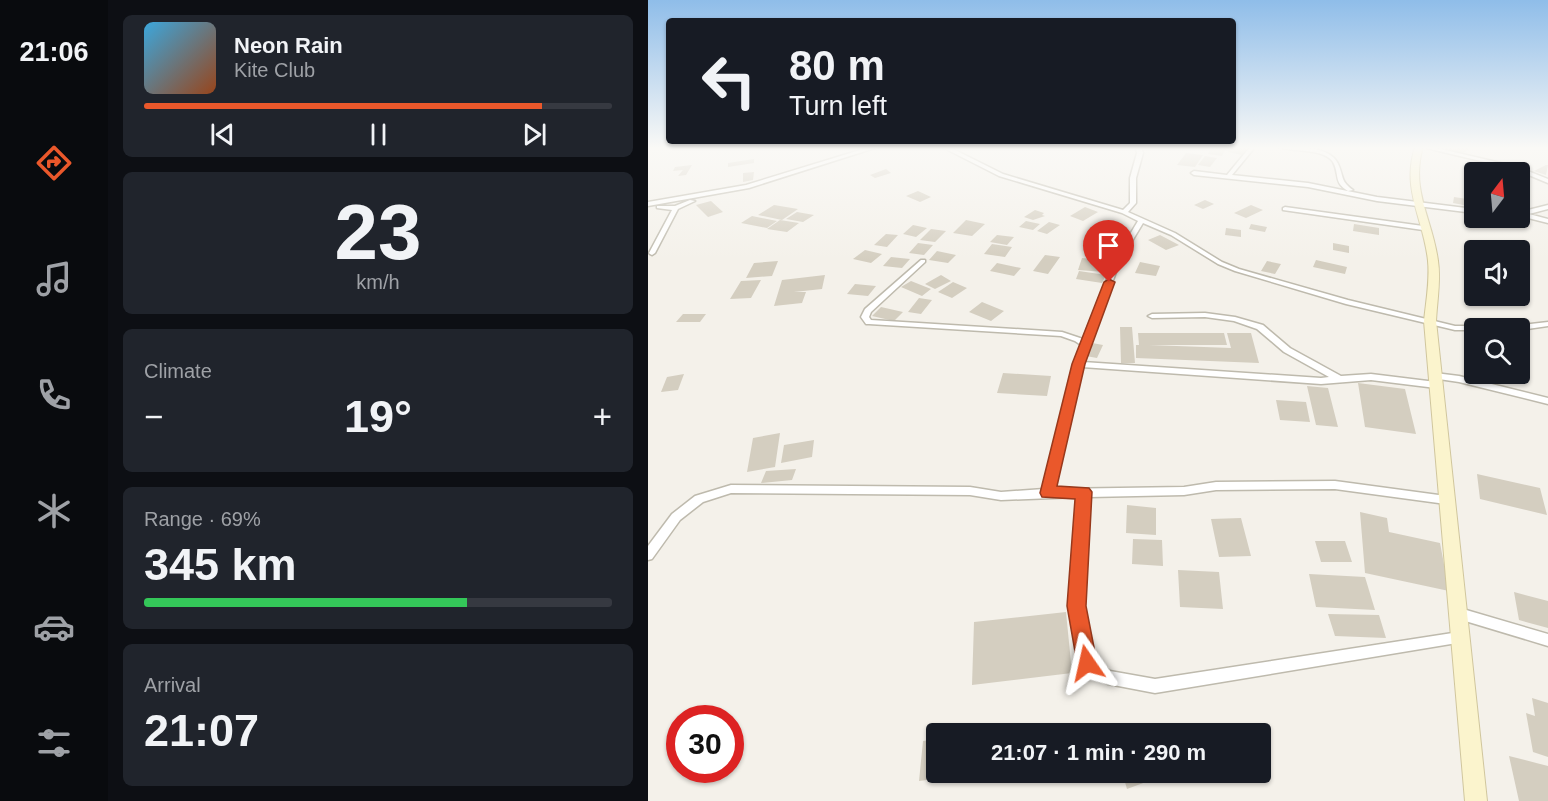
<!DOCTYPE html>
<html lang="en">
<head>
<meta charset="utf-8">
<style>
	:root { --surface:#171b24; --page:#20242c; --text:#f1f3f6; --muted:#9ea1a6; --line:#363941; --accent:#ea582b }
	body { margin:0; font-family:Helvetica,sans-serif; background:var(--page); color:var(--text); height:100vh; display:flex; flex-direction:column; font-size:22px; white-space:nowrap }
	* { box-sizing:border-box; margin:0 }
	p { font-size:20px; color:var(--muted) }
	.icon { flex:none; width:33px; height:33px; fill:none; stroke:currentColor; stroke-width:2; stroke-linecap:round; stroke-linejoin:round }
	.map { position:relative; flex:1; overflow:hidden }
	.drawer { display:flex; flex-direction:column; gap:15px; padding:15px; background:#0d0f14; width:540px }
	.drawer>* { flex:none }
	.banner { position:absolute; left:18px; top:18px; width:570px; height:126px; border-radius:6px; box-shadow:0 2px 4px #0004; background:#171b24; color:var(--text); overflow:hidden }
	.needle { width:39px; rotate:16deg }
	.tools { position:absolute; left:816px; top:162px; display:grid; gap:12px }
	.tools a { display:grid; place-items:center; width:66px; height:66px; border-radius:6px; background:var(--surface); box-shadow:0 2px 4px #0004; font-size:30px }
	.speed { position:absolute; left:18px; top:705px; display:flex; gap:12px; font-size:30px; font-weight:700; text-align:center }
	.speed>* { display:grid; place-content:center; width:78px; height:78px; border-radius:50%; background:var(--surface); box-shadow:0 2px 4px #0004; line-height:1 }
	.speed .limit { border:9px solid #d22; background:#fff; color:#111 }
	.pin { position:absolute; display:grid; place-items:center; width:51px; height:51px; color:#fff; margin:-62px -26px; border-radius:50% 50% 50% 0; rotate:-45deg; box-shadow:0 0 6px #0007 }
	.pin .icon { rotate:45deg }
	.me { position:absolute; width:66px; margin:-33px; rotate:349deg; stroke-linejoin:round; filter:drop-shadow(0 0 4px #0008) }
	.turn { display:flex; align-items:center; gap:21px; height:126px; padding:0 24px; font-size:27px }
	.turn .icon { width:78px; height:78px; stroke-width:2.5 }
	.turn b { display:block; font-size:42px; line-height:51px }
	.big { font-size:45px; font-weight:700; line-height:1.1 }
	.drawer .tile { flex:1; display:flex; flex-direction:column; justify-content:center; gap:9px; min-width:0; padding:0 21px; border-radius:9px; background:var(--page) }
	.drawer .dial { align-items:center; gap:0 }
	.dial b { font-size:78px; line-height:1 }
	.song { display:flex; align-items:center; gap:18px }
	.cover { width:72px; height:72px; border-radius:9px; background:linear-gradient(135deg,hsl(200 70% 55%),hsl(20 70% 35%)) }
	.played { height:6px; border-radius:3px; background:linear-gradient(90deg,var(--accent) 85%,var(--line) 85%) }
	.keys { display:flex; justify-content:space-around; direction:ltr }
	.heat { display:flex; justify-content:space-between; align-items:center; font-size:33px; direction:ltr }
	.charge { height:9px; border-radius:4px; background:linear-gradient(90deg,#34c759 69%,var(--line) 0) }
	.trip { position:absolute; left:278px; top:723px; width:345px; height:60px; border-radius:6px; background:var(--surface); box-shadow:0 2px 4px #0004; font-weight:700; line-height:60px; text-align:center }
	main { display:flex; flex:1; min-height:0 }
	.dock { display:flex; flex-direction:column; width:108px; justify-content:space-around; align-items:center; background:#090b0e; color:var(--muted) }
	.dock .icon { width:42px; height:42px }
	.dock .active { color:var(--accent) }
	.dock b { font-size:27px; color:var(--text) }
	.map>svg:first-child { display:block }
	.building { fill:#d4cec0 }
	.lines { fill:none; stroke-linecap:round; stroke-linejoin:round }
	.street-casing { stroke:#bebaad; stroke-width:3 }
	.secondary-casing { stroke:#d0c69d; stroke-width:2 }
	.street { fill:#fff; fill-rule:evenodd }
	.secondary { fill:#fbf4cd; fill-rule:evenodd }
	.route { fill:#ea582b; stroke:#98391c; stroke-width:1.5 }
</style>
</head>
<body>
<main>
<nav class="dock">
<b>21:06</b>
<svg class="icon active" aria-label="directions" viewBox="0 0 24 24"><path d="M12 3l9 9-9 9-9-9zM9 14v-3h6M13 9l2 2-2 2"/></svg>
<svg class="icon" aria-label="music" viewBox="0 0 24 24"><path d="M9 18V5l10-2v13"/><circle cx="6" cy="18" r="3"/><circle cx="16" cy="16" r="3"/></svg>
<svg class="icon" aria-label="phone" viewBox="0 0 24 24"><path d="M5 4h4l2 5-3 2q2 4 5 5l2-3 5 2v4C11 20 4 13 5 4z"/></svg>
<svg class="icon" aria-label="climate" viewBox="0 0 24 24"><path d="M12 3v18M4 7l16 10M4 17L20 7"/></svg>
<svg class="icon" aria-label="car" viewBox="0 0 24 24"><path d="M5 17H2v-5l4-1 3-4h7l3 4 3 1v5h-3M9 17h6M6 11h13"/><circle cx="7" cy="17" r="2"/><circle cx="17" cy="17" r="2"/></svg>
<svg class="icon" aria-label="filters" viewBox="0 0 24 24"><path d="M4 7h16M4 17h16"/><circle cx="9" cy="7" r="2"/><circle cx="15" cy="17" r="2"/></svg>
</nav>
<section class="drawer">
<div class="tile">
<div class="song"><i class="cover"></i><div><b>Neon Rain</b><p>Kite Club</p></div></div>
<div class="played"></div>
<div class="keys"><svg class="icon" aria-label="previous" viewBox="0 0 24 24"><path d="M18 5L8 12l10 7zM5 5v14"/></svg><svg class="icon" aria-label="pause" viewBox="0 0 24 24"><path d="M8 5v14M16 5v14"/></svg><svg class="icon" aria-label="next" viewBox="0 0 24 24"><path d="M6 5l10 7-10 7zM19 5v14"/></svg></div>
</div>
<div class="tile dial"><b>23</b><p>km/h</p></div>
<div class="tile"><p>Climate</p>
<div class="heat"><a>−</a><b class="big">19°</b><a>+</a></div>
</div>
<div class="tile"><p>Range · 69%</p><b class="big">345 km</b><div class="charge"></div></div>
<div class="tile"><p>Arrival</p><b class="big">21:07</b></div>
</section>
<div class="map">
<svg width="900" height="801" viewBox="0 0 900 801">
	<rect width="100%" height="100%" fill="#f4f1ea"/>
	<path class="building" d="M564 147H579L574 156 560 154Z
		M583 147H587L598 149 594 155 580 152Z
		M799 147 806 149 822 148 814 154 792 148Z
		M538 153 555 155 547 167 529 165Z
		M557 156 569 158 562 167 550 165Z
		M106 159V163L80 167V163Z
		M44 165 38 175 30 176 35 170 25 171 27 167Z
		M898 165H900L898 175 886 171Z
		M238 169 243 173 227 178 222 175Z
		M106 172 105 180 95 182V173Z
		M270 191 283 197 272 202 258 196Z
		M806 197 826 200V207L805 203Z
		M557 200 566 204 555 209 546 205Z
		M63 201 75 212 60 217 48 205Z
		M126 205 150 209 134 220 110 215Z
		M603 205 615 210 598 218 586 213Z
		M437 207 450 212 435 221 422 216Z
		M387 210 396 213 394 215 397 216 385 220 376 217Z
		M149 212 166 215 155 222 138 219Z
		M104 216 129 221 119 228 93 223Z
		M132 220 151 223 139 232 119 229Z
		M318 220 337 224 324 236 305 233Z
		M378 221 392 224 385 230 371 227Z
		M401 222 412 225 399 234 389 231Z
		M603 224 619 227 617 232 601 229Z
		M706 224 731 228V235L705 231Z
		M265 225 279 228 268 237 255 234Z
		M578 228 593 230V237L577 235Z
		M283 229 298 231 287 242 272 240Z
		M238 234 250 235 239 247 226 245Z
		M349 235 366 237 359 245 342 242Z
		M512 235 531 245 518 250 500 240Z
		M270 243 285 245 276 255 261 253Z
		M685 243 701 246V253L685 250Z
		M344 244 364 247 357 257 336 254Z
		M217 250 234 254 223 263 205 259Z
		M289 251 308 255 300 263 281 260Z
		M397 255 412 257 400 274 385 271Z
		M243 257 262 259 254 268 235 266Z
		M434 258 460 261 457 272 430 270Z
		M817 258 826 259V268L817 266Z
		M668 260 699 267 697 274 665 267Z
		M130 261 124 276 98 278 106 263Z
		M619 261 633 264 627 274 613 271Z
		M492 262 512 266 508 276 487 273Z
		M349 263 373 268 366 276 342 271Z
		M431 271 458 275 454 283 428 279Z
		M177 275 174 289 146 292H158L154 303 126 306 134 280Z
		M293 275 303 281 287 289 277 284Z
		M113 280 103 298 82 299 93 281Z
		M263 281 283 289 274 296 253 287Z
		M305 282 319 288 304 298 290 292Z
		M207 284 228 286 220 296 199 294Z
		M271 298 284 300 273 314 260 312Z
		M334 302 356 311 343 321 321 312Z
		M233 307 255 312 246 321 224 316Z
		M35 314H58L52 322H28Z
		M472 327H484L487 363H473Z
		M490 333H576L579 345H501L583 348 579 333H603L611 363 488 358V345H491Z
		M444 343 455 345 449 358 438 356Z
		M355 373 403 376 399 396 349 393Z
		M36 374 30 390 13 392 19 377Z
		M710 383 757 389 768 434 717 427Z
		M659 386 680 388 690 427 668 425Z
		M628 400 658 402 662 422 632 420Z
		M132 433 127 467 99 472 105 438Z
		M166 440 164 457 133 463 136 445Z
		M148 469 144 480 113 483 118 471Z
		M829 474 892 488 899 515 832 499Z
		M479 505 508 508V535L478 533Z
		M712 512 739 518 741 532 792 543 801 591 717 573Z
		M593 518 603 556 571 557 563 519Z
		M485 539 514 540 515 566 484 564Z
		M667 541H697L704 562H673Z
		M530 570 571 572 575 609 532 607Z
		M661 574 717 577 727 610 668 607Z
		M866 592 900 601V628L871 620Z
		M418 612 424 673 324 685 326 622Z
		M680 614 731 615 738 638 687 636Z
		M884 698 900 703V757L885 752 878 713 887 716Z
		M288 739V772H311V776L271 781 275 741Z
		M861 756 900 766V801H871Z
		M474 772H516L517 775 479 789Z"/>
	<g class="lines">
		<g class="street-casing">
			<path id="street" d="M222 147H230L101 188 0 206V202L98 185Z
				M294 147H301L355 174 475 210 482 203V178L489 153 488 147H493L495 153 488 178V203L480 212 527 233 574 262 591 269 700 300 807 326H834L838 328H826V330H807L698 304 587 271 570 264 523 235 495 223 472 261 442 344 443 346 440 348 435 362 673 378 681 377 636 352 609 329 586 321 557 317 504 318 500 316 504 314 557 313 587 317 615 325 642 348 693 376 723 374 788 382 792 385 788 388 723 380 673 384 434 367 406 489 536 487 568 482 687 481 798 496 802 497 803 500 802 503 798 504 687 489 568 490 536 495 441 497 435 606 445 659 462 671 507 679 811 632 815 634 817 638 815 642 507 693 460 684 434 668 423 606 430 497 353 500 322 495 83 493 55 502 32 520 4 559 0 560V546L24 514 47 496 83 485 322 487 353 492 396 489 426 364 433 345 427 341 413 336 221 324H218L213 317 217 309 273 260H277V262L223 312 221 317 223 320 414 332 435 339 466 261 490 221 474 213 351 176Z
				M602 147H607L584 175 660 183 729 197 826 209V213L729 201 660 187 546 175 543 173 546 171 579 175Z
				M630 147C648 147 684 145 691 166 696 179 693 181 705 190L700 191C685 182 692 175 685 162 676 148 644 152 630 147Z
				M774 147H784L870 167 900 179V183L866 169Z
				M42 200 47 201 30 209 7 253 4 255 2 254 1 253 24 210 9 208V206H27Z
				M900 205V209L881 214 900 219V223L872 216V212Z
				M637 207 775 226 778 228 775 230 635 210V208Z
				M900 322V326L872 330 860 328 864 326Z
				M787 373 811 376 900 398V404L811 382 784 378 783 376Z
				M808 607 900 634V646L804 617 802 613 804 609Z"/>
		</g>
		<g class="secondary-casing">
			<path id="secondary" d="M767 147H775C762 190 785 220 790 261 793 280 789 301 788 321L839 801H817L776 321C778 301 782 281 780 261 776 220 753 190 767 147Z"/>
		</g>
		<use href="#street" class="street"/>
		<use href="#secondary" class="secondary"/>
	</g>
	<linearGradient id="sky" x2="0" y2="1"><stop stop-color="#8fbde9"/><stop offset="0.57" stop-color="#faf9f6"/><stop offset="1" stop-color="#faf9f6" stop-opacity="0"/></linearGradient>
	<rect width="900" height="260" fill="url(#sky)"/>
	<path class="route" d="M461 279 467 282 437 364 409 486 441 488 444 492 438 606 449 663 446 670 439 673 432 670 429 663 419 606 427 499 394 497 392 493 424 364 456 282Z"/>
</svg>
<div class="tools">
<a><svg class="needle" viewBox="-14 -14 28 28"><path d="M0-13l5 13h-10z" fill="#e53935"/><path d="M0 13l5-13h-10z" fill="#9ea1a6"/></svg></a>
<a><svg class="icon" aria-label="sound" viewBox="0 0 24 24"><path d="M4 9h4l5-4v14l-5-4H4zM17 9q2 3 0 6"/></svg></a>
<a><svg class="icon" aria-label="search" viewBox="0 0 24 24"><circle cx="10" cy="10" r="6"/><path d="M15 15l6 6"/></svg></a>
</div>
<div class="speed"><div class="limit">30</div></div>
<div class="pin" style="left:461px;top:282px;background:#d93025"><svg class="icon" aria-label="arrive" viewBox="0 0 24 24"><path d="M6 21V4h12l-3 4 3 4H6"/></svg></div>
<svg class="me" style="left:439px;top:663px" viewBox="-20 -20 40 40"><path d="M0-17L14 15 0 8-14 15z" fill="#ea582b" stroke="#fff" stroke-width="4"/></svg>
<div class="trip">21:07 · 1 min · 290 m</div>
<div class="banner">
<div class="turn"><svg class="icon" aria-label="left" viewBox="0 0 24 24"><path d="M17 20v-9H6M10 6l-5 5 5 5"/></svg><div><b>80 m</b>Turn left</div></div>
</div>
</div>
</main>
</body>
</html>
